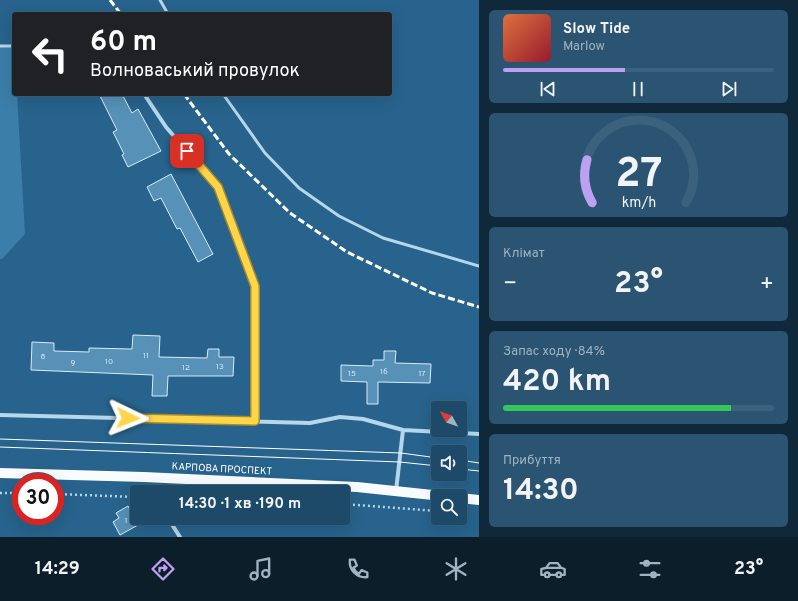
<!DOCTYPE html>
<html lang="uk">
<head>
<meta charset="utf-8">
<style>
	:root { --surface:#1d4a69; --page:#2a5471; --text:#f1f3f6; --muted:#a0b3c0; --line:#3b627d; --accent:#bca0f2 }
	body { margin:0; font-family:Overpass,sans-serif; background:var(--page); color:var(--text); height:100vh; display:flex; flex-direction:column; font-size:15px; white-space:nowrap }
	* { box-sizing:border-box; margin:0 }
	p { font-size:13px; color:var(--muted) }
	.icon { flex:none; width:22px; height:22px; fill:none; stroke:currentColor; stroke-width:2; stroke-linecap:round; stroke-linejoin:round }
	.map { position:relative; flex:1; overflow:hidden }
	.drawer { display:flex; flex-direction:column; gap:10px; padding:10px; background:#10293a; width:319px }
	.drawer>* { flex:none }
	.guide { position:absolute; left:12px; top:12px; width:380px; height:84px; border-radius:4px; box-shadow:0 4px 16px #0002,0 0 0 1px var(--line); background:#202124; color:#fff; overflow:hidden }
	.needle { width:26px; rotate:310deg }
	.fabs { position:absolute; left:431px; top:401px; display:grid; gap:8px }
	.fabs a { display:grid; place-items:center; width:36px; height:36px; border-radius:4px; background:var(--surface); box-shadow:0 4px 16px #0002,0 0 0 1px var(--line); font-size:20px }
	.speed { position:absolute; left:12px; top:473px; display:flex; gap:8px; font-size:20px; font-weight:700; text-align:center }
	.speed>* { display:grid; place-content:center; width:52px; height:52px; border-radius:50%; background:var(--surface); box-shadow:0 4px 16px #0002,0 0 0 1px var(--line); line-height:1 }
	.speed .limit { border:6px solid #d22; background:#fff; color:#111 }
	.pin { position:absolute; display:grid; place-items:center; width:34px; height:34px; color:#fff; margin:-17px; border-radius:8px; box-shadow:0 2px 6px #0006 }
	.me { position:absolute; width:44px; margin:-22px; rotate:92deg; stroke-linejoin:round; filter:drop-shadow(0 0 3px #0008) }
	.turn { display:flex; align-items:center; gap:14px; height:84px; padding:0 12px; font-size:18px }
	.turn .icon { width:52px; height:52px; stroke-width:2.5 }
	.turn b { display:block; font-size:28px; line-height:34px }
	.big { font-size:30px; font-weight:700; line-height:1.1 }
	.drawer .widget { flex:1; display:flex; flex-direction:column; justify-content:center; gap:6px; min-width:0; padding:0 14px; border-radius:6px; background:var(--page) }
	.drawer .dial { align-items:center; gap:0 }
	.dial svg { height:104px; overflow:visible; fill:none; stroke:var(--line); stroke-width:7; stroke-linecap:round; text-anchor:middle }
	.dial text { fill:var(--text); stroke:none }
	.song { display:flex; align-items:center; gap:12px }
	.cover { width:48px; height:48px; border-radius:6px; background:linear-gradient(135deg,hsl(20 70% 55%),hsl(350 70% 35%)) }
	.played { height:4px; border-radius:2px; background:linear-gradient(90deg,var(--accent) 45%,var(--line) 45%) }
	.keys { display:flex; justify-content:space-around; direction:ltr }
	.heat { display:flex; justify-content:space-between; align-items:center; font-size:22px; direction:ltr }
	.charge { height:6px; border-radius:3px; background:linear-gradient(90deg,#34c759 84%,var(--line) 0) }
	.trip { position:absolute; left:130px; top:485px; width:220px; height:40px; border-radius:4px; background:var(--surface); box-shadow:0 4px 16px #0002,0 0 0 1px var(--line); font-weight:700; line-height:40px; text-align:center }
	.dock { display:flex; height:64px; justify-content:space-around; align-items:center; background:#0c1e2a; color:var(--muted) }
	.dock .icon { width:28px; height:28px }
	.dock .active { color:var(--accent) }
	.dock b { font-size:18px; color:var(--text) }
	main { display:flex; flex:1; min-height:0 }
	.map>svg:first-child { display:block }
	.green { fill:#3b7ea9 }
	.building { fill:#5791b7; stroke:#daecf8 }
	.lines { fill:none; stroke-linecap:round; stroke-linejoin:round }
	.path { stroke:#b6d6ea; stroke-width:2.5; stroke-dasharray:2 3; stroke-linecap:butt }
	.lane { stroke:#b6d6ea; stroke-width:3 }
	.street { stroke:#b6d6ea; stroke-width:4 }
	.primary { stroke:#f9fcfe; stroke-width:10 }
	.tram { stroke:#fff; stroke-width:1 }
	.rail { stroke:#fff; stroke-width:3; stroke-dasharray:7 3; stroke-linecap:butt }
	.route-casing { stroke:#a68a30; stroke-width:10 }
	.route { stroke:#ffd54a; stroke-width:7 }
	.labels { text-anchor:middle; stroke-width:3; stroke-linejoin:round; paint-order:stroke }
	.number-label { font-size:8px; fill:#d5e4ed }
	.street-label { font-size:10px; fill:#fff; stroke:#27638c }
</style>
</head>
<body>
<main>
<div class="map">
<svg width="479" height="537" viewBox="0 0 479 537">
	<rect width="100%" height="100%" fill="#27638c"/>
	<path class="green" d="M0 46H14V94H17L25 234 2 259H0Z"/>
	<path class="building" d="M99 94H122L132 113 138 109 161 151 128 167 122 155 124 154 113 132 117 130Z
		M171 174 213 254 198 262 180 228 177 229 161 198 154 201 147 187Z
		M133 335 160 336 159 357 207 358 208 349H219V357H234L233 376H168L167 396H152L153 375 31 370 32 342 54 343V351L89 352V348L132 349Z
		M384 351H396L395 363 431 364 430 383 378 382V404H367V382L341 381V365L373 366V360H384Z
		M128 506 138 525 120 535 113 522 119 518 116 513Z"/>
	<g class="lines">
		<path class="path" d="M0 493H21
			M55 494 137 497
			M343 504 438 511
			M460 512 469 513"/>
		<path class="lane" d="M160 0 168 14
			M0 46H14
			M223 94 265 153 299 188 339 216 383 238 479 266"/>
		<path class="street" d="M144 94 166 127 218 187 255 286V421
			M0 415 310 423 340 417 363 419 403 430 479 434
			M396 491 403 430
			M171 523 180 537"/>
		<path class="primary" d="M0 473 144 477 357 487 442 496
			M460 498 479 500"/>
		<path class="tram" d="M0 439 401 453 438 458
			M0 447 400 462 438 466
			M460 460 479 463
			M460 469 479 471"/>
		<path class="rail" d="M110 0 121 14
			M184 94 229 154 290 213 347 252 432 293 479 307"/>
	</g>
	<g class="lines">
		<g class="route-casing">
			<path id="route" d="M128 418 255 421V286L218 187 187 151"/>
		</g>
		<use href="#route" class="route"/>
	</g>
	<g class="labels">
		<g class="number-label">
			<text x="146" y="358">11</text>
			<text x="43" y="359">8</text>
			<text x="109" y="364">10</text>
			<text x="73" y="365">9</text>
			<text x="220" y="369">13</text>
			<text x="186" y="370">12</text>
			<text x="384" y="374">16</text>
			<text x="352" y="376">15</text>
			<text x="422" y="376">17</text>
			<text x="126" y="523">1</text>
		</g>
		<g class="street-label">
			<text transform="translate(222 468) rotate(3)" y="4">КАРПОВА ПРОСПЕКТ</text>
		</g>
	</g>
</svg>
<div class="fabs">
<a><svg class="needle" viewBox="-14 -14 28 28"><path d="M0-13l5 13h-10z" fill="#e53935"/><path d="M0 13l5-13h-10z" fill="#a0b3c0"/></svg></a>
<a><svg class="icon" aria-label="sound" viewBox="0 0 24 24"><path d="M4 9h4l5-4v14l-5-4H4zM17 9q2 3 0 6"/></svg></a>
<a><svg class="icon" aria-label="search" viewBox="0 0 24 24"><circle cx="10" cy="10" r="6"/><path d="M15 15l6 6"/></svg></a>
</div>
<div class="speed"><div class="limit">30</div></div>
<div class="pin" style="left:187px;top:151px;background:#d93025"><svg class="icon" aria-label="arrive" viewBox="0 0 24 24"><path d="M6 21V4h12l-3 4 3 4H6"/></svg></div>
<svg class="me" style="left:128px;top:418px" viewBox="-20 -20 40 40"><path d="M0-17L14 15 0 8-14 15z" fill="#ffd54a" stroke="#fff" stroke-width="4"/></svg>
<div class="trip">14:30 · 1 хв · 190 m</div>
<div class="guide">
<div class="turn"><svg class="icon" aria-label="left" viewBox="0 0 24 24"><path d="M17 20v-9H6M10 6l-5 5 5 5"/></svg><div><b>60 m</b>Волноваський провулок</div></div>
</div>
</div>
<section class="drawer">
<div class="widget">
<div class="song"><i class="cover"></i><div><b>Slow Tide</b><p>Marlow</p></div></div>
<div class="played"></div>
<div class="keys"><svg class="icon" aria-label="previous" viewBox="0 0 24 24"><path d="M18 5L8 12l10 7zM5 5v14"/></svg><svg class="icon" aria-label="pause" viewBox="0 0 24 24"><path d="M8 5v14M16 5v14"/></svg><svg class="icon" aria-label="next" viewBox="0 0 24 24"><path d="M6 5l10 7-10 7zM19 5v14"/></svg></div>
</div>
<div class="widget dial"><svg viewBox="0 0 100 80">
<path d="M14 69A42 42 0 1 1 86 69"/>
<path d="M14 69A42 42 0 0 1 10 36" stroke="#bca0f2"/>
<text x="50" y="56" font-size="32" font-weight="700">27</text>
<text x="50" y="72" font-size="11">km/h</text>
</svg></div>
<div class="widget"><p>Клімат</p>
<div class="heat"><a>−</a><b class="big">23°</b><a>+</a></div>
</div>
<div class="widget"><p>Запас ходу · 84%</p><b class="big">420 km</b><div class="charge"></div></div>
<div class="widget"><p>Прибуття</p><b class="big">14:30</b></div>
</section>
</main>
<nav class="dock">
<b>14:29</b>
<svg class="icon active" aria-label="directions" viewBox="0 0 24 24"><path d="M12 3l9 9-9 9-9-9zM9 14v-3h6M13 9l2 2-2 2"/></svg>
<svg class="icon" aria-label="music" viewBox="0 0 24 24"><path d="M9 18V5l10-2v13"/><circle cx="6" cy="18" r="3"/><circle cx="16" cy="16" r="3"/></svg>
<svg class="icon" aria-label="phone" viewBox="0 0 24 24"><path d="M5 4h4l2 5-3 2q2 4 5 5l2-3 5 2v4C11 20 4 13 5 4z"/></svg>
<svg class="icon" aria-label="climate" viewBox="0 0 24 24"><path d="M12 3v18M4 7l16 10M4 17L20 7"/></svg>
<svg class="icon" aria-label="car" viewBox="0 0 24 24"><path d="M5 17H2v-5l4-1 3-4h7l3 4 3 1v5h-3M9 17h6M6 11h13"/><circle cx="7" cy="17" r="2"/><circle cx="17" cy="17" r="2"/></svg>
<svg class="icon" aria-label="filters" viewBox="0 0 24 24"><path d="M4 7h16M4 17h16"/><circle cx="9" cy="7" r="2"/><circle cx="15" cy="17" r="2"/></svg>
<b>23°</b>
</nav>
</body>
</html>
